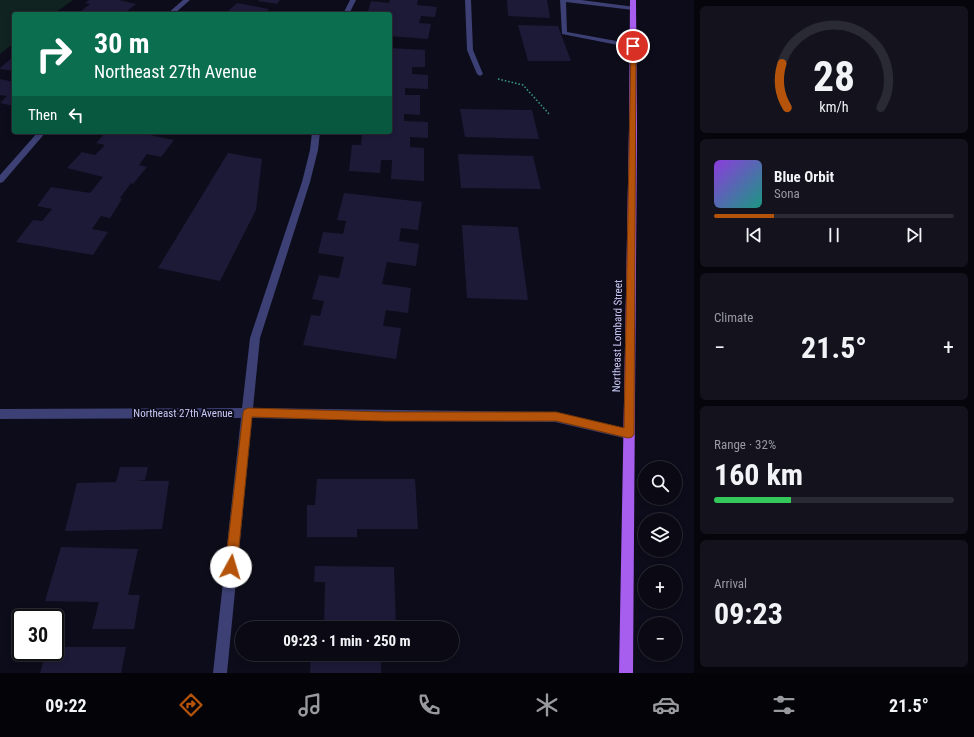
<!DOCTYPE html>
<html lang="en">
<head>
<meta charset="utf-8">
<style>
	:root { --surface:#0a0914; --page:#13121d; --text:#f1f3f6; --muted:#999aa0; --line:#2a2a34; --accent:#b45309 }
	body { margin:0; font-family:"Roboto Condensed",sans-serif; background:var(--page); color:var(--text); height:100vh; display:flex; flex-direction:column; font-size:15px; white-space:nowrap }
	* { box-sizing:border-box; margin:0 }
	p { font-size:13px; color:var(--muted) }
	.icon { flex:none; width:22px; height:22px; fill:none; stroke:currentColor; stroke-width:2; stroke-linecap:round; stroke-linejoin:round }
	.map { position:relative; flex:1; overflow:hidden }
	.panel { display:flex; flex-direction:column; gap:6px; padding:6px; background:#06050b; width:280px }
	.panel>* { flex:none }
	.banner { position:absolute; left:12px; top:12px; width:380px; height:122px; border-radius:4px; box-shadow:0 2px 6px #0003,0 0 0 1px var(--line); background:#0b6e4f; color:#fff; overflow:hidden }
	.controls { position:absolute; left:638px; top:461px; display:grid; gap:8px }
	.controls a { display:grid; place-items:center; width:44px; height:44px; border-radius:50%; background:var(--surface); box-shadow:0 2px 6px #0003,0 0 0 1px var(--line); font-size:20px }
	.speed { position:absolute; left:12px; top:609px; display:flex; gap:8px; font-size:20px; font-weight:700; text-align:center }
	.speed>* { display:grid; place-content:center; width:52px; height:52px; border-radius:50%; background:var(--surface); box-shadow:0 2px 6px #0003,0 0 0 1px var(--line); line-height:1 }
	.speed .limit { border:2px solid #111; border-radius:6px; background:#fff; color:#111 }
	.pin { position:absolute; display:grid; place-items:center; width:34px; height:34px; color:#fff; margin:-17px; border:2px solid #fff; border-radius:50%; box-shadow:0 1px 4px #0007 }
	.me { position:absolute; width:44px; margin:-22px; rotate:6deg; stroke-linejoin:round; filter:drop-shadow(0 0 3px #0008) }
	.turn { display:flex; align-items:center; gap:14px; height:84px; padding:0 16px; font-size:18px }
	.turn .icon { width:52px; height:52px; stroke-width:2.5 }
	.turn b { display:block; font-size:28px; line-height:34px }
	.then { display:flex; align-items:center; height:38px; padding:0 16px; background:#0003; gap:8px; font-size:15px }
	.big { font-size:30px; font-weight:700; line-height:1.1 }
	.panel .card { flex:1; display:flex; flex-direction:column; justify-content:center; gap:6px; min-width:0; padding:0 14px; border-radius:6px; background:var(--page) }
	.panel .dial { align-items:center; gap:0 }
	.dial svg { height:104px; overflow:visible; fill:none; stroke:var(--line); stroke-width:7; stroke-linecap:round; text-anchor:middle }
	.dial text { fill:var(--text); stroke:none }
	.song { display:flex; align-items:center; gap:12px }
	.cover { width:48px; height:48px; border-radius:6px; background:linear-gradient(135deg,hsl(270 70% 55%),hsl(170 70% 35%)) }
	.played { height:4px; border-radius:2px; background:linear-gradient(90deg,var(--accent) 25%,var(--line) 25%) }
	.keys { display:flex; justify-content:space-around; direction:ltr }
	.heat { display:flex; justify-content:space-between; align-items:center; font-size:22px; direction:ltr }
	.charge { height:6px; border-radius:3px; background:linear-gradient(90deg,#34c759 32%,var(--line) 0) }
	.trip { position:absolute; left:235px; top:621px; width:224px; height:40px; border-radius:20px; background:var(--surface); box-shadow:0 2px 6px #0003,0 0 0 1px var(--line); font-weight:700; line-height:40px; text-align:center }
	.tabs { display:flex; height:64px; justify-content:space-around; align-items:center; background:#040408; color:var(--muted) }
	.tabs .icon { width:28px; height:28px }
	.tabs .active { color:var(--accent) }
	.tabs b { font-size:18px; color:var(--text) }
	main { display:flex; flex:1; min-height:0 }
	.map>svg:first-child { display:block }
	.green { fill:#102320 }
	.building { fill:#1d1a38 }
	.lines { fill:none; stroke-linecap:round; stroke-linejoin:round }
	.path { stroke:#389f8d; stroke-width:1.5; stroke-dasharray:1.5 2; stroke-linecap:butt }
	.minor { fill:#3c4074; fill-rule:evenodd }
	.major { fill:#a75dee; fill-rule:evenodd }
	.route { fill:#b45309; stroke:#753606 }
	.labels { text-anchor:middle; stroke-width:4; stroke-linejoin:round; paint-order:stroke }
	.street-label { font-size:11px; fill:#cbcbf9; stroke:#0d0c1a }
</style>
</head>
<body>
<main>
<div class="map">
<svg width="694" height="673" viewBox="0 0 694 673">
	<rect width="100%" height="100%" fill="#0d0c1a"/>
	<path class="green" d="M0 0H73L53 14H14V43L0 54Z"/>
	<path class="building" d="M89 0H119L136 4 123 14 104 11 100 14H89L80 12 90 4 85 3Z
		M259 0H280L277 4 258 1Z
		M390 0H418L417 5 437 7 435 17 421 16 419 23 431 24 428 39 390 36V14L368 11 371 1 389 3Z
		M507 0H547L550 18 508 16Z
		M237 3 269 9 264 14H225Z
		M518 25 558 26 571 61H528Z
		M390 48 425 50V67H412V74L428 75V89L405 88V95H420V115L404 114V121L428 122V138L410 137V147L424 148V181L391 179 392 160H381L380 173 349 171 352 145H361L362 134H345V132H390Z
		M14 56V71L0 69V68Z
		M0 79 14 82V106L0 103 7 96 0 95Z
		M460 109 532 110 539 139 465 137Z
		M106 132H136L174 140 161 157 147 154 139 165 147 167 133 184 131 183 120 198 122 199 110 218 101 216 92 229 108 232 93 255 16 242 33 220 42 221 52 209 37 206 51 187 90 193 103 177 67 168 82 152 95 155 105 145 96 143Z
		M228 153 262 159 256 210 220 281 158 268Z
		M458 154 533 156 541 189 461 188Z
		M344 193 422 202 418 230 401 228 399 241 419 244 416 266 387 262 382 284 411 288 408 313 386 310 383 326 401 328 396 359 303 345 311 315 320 316 324 301 312 299 319 275 339 278 344 257 318 253 323 232 343 234 346 221 337 220Z
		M462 225 518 227 528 300 467 298Z
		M120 467H148L145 480 135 481H169L162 529 65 531 77 483 116 482Z
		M317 479H415L418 529H357V537H307V505H315Z
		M61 547 138 549 128 595H140L134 629H92L99 602 45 601Z
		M315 566 394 567 396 627H324L325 582H314Z
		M55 647H126L121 673H40L46 652H55Z
		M311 654H381V673H310Z"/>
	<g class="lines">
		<path class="path" d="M498 79 523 85 550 115"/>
		<path class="minor" d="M183 0H190L174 14H167Z
			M350 0H356L349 14H343Z
			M465 0H471L473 50 483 74 480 76 477 74 467 50Z
			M560 0H581L635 7 636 8 633 10 566 2 567 32 633 44 636 46 633 48 562 34Z
			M38 132H46L3 182 0 183V175Z
			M312 132H320L318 150 310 182 260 338 253 408 555 412 628 429 632 430 634 434 632 438 628 439 555 422 385 421 252 418 227 673H213L241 418 0 419V409L242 408 250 338 302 182 310 150Z"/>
		<path class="major" d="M630 0H636L637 127 633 673H619L629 127Z"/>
	</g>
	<path class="route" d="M631 45 636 46 634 434 632 437 628 438 556 421H385L252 417 237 567 235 571 231 573 227 571 225 567 243 413 244 410 248 408 385 412H556L624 428Z"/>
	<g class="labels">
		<g class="street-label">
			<text transform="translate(617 336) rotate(-89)" y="4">Northeast Lombard Street</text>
			<text x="183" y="417">Northeast 27th Avenue</text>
		</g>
	</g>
</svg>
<div class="controls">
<a><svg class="icon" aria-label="search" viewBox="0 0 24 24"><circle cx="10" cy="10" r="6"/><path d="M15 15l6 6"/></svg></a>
<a><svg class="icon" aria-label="layers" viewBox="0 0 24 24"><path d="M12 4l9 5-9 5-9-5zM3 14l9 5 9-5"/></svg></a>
<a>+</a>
<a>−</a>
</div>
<div class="speed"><div class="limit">30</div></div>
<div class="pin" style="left:633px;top:46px;background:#d93025"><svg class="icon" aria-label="arrive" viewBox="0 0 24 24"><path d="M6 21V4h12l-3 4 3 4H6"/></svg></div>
<svg class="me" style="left:231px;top:567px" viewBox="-20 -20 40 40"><circle r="19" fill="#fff"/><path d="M0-13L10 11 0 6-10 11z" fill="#b45309"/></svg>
<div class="trip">09:23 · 1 min · 250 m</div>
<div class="banner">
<div class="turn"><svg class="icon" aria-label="right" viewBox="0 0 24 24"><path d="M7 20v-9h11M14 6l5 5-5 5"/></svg><div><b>30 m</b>Northeast 27th Avenue</div></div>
<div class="then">Then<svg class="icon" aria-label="left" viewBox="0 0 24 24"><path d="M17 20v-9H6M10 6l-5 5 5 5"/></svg></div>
</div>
</div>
<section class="panel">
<div class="card dial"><svg viewBox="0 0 100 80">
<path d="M14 69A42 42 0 1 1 86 69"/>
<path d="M14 69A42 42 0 0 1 10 35" stroke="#b45309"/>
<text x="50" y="56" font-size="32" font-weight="700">28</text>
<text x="50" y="72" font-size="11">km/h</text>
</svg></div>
<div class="card">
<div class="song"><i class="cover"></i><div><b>Blue Orbit</b><p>Sona</p></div></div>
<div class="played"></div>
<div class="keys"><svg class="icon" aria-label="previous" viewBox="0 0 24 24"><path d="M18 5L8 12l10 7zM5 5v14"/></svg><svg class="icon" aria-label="pause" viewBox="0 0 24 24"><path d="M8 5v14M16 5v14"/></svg><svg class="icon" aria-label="next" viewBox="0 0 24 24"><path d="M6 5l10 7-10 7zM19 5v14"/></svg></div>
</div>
<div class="card"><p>Climate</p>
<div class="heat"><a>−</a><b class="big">21.5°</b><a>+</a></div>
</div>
<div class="card"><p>Range · 32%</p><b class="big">160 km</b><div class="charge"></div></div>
<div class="card"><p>Arrival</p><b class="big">09:23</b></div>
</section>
</main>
<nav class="tabs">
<b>09:22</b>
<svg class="icon active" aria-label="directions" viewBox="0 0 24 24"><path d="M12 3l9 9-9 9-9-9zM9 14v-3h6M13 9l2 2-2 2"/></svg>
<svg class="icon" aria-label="music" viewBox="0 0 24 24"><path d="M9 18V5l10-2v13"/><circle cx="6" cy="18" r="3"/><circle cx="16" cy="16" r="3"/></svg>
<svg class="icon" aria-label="phone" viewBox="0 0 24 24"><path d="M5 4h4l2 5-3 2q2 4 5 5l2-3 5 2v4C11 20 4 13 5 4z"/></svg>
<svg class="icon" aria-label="climate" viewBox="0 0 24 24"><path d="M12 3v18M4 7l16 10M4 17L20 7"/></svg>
<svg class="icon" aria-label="car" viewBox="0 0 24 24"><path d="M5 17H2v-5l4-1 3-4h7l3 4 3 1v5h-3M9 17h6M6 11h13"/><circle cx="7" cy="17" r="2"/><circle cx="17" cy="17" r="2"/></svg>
<svg class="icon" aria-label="filters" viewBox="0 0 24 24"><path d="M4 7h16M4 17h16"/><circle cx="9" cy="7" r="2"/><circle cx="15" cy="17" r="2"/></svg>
<b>21.5°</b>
</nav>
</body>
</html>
